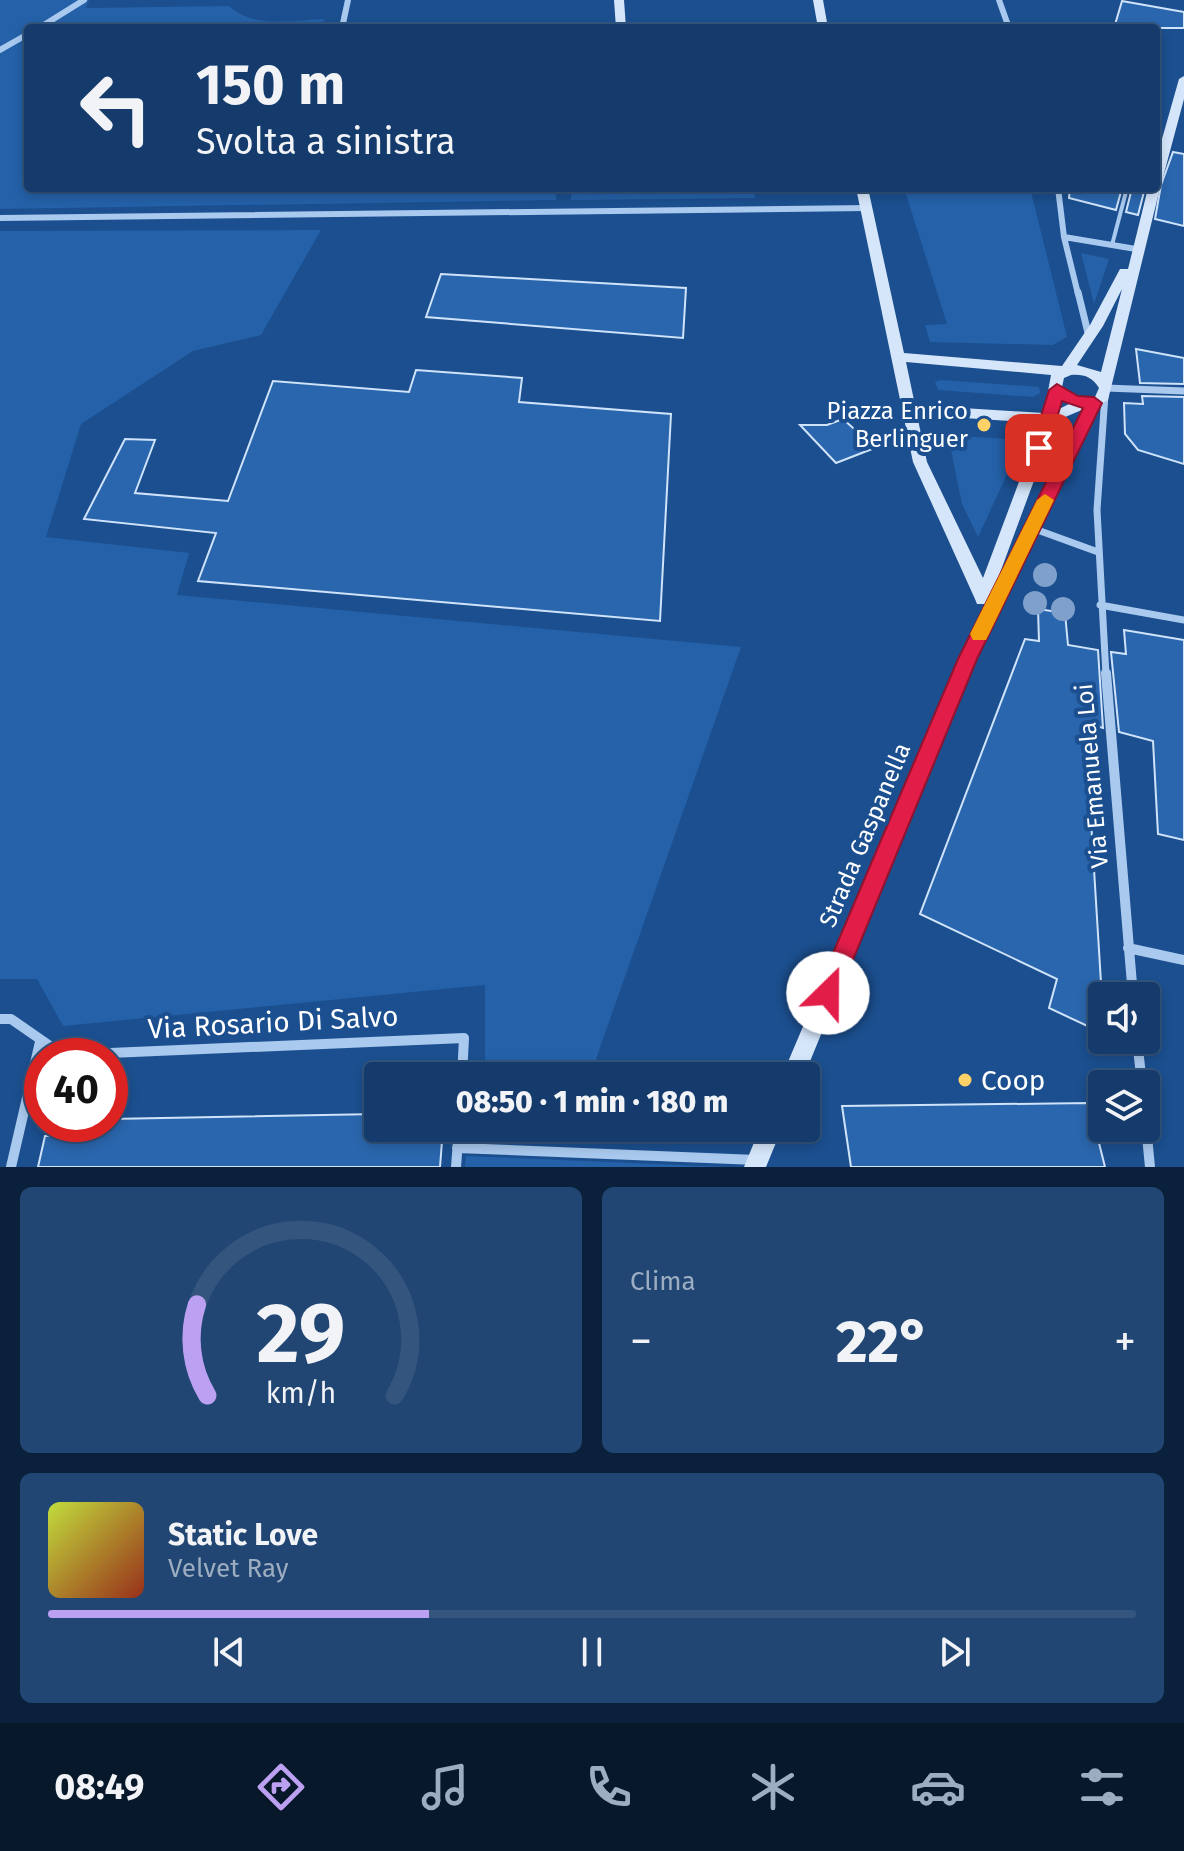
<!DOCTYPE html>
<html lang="it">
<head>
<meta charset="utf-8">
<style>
	:root { --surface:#143b6b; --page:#214673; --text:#f1f3f6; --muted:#9dadc1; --line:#33557e; --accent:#bca0f2 }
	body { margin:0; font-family:"Fira Sans",sans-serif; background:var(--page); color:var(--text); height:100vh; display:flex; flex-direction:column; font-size:30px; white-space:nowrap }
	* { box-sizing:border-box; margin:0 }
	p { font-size:26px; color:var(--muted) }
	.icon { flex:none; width:44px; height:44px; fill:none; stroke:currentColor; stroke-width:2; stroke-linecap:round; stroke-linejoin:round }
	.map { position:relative; height:1167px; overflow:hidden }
	.details { display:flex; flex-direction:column; gap:20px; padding:20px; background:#0b203b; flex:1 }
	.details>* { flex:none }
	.banner { position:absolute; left:24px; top:24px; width:1136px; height:168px; border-radius:8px; box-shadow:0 4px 12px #0003,0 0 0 2px var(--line); background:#143b6b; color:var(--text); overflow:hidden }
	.controls { position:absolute; left:1088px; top:982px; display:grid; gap:16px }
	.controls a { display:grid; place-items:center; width:72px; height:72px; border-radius:8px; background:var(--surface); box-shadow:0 4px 12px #0003,0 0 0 2px var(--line); font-size:40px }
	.speed { position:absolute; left:24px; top:1038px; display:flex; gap:16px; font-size:40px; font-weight:700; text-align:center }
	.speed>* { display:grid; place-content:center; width:104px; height:104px; border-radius:50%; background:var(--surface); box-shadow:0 4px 12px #0003,0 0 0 2px var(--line); line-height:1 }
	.speed .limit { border:12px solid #d22; background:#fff; color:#111 }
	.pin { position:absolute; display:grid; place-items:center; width:68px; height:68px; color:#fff; margin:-34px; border-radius:16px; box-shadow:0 4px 12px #0006 }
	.me { position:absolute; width:88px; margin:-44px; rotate:23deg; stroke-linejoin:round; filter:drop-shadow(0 0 6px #0008) }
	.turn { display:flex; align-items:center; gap:28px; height:168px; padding:0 40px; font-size:36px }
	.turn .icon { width:104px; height:104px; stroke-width:2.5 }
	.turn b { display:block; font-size:56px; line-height:68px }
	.big { font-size:60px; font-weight:800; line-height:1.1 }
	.details .widget { flex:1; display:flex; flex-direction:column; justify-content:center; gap:12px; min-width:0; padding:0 28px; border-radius:12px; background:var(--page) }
	.details .dial { align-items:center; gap:0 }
	.dial svg { height:208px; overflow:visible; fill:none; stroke:var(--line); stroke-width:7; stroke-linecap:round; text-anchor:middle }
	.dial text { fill:var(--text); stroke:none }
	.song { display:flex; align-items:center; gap:24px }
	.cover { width:96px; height:96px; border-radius:12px; background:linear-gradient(135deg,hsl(70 70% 55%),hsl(10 70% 35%)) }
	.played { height:8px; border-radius:4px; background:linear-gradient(90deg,var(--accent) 35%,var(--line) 35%) }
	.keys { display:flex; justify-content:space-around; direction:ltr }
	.heat { display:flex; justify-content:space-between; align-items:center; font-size:44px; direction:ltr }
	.details .tiles { flex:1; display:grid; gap:20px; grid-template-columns:1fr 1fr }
	.widget:last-child { grid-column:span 2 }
	.trip { position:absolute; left:364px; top:1062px; width:456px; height:80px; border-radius:8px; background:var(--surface); box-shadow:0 4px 12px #0003,0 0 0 2px var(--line); font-weight:800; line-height:80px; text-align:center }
	.menu { display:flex; height:128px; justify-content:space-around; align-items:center; background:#08182b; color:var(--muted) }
	.menu .icon { width:56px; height:56px }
	.menu .active { color:var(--accent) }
	.menu b { font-size:36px; color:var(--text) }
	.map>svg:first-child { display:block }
	.green { fill:#2461a8 }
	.building { fill:#2a66ad; stroke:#cfe3fa; stroke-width:2 }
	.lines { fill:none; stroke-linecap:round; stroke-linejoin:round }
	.lane { stroke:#a9c9ee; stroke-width:4 }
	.street-far2 { stroke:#a9c9ee; stroke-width:6 }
	.street-far1 { stroke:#a9c9ee; stroke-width:7 }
	.street { stroke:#a9c9ee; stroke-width:10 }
	.secondary { fill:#d6e6fa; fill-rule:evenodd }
	.tree { fill:#7ea0ca }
	.route { fill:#e11d48; stroke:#92132f; stroke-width:2 }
	.slow { fill:#f59e0b }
	.poi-dot { fill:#ffd166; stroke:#1b4f8f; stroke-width:3 }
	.labels { text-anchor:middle; stroke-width:8; stroke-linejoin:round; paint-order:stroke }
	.poi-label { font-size:24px; fill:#fff; stroke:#1b4f8f; text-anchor:end }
	.street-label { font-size:24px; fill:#fff; stroke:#1b4f8f }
	.near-street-label { font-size:28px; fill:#fff; stroke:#1b4f8f }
	.near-poi-label { font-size:28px; fill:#fff; stroke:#1b4f8f; text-anchor:start }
</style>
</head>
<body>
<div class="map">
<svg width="1184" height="1167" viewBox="0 0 1184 1167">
	<rect width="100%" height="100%" fill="#1b4f8f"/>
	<path class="green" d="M0 0H89L86 8 229 6C254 29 293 20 325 19L318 28H28V188H557L556 200 0 209Z
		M572 188H753L755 198 571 200Z
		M904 188H1030L1067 337 1053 345 930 342 925 325 947 324Z
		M321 230 261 335 193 351 81 424 46 537 189 553 177 595 741 647 590 1076H485V985L63 1026 37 979H0V231Z
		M1081 253 1109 259 1094 304Z
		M941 380 1039 387 1040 393 1033 397 938 390 935 382Z
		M948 435 1023 440 978 537 962 504Z
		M466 1156 726 1167H465Z"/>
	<path class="building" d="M1122 1 1184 12V28H1114Z
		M1173 152 1184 154V226L1155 219 1161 185Z
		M1070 188H1122L1116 210 1069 198Z
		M1132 188H1145L1138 215 1126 212Z
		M441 274 686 288 683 338 426 317Z
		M1136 349 1184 358V384L1140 383Z
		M416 370 522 378 519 402 671 414 660 621 198 581 216 533 84 519 125 439 155 440 135 493 228 501 273 381 409 392Z
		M1142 396 1184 397V464L1138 450 1125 434 1124 403 1143 404Z
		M843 419 870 443 867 444 872 449 836 463 800 425H827Z
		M1038 609 1065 613 1068 645 1098 650 1103 728 1085 723 1102 999 1096 1030 1049 1008 1057 979 920 914 1025 639 1039 641Z
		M1124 630 1184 640V840L1158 834 1153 741 1119 732 1111 652 1126 654Z
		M1089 1103 1105 1167H851L842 1106Z
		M378 1114V1128H443L440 1167H38L45 1136 86 1135 88 1124H110V1119Z"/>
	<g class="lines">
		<path class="lane" d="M1112 245 1127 188"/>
		<path class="street-far2" d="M999 0 1009 28
			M39 28 84 0
			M342 28 348 0
			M0 50 28 34
			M1058 188 1064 237 1078 294
			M0 218 868 208
			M1064 237 1136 249"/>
		<path class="street-far1" d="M1078 292 1089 337
			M1106 388 1184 391
			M1105 395 1097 510 1106 675
			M1032 528 1098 552
			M1100 605 1184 620"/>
		<path class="street" d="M1106 673 1133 996
			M1128 948 1184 960
			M0 1019H11L63 1055 464 1038 462 1076
			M1137 1040 1142 1084
			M1146 1126 1150 1167
			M457 1148 757 1160
			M11 1167 40 1042
			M456 1167 459 1128"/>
		<path class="secondary" d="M614 0H624L626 28H616Z
			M813 0H823L828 28H818Z
			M1184 76V99L1162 181 1156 185V160L1179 79Z
			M1156 185 1160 188 1108 400 1100 405 975 659 804 1076H782L959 659 986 604H977L975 599 913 462 856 188H868L904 353 1062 366 1090 325 1120 269H1128L1148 188H1156ZM1122 289 1101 372 1077 365 1103 326ZM906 362 1051 375 1044 413 915 405ZM1071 375C1084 374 1092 377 1099 388L1095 397H1079L1062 387 1064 378ZM1060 400 1069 404 1059 409ZM1084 409 997 581 1056 421ZM917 415 1041 423 983 578 927 462Z
			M760 1128H782L766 1167H744Z"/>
	</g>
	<g class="tree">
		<circle cx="1045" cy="575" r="12"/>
		<circle cx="1035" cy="603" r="12"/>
		<circle cx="1063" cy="609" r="12"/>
	</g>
	<path class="route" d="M1057 384 1078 396 1094 397 1102 403 977 659 836 1001 828 1004 820 1001 816 993 958 659 1083 408 1062 401 1048 448 1045 452H1034L1031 448 1049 390Z"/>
	<path class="slow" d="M1045 494 1054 500 989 634 986 640H973L970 634 1037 500Z"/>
	<g class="poi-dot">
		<circle cx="984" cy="425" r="8"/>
		<circle cx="965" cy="1080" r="8"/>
	</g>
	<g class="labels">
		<g class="poi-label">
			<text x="968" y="419">Piazza Enrico<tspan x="968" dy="28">Berlinguer</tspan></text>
		</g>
		<g class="street-label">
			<text transform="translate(1092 776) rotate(-95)" y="8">Via Emanuela Loi</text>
			<text transform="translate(865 835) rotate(-67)" y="8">Strada Gaspanella</text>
		</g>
		<g class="near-street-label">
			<text transform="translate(273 1022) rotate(-3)" y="10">Via Rosario Di Salvo</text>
		</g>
		<g class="near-poi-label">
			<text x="981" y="1090">Coop</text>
		</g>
	</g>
</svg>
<div class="controls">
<a><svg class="icon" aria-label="sound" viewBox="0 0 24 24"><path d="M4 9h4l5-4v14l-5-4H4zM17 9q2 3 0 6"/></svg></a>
<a><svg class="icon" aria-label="layers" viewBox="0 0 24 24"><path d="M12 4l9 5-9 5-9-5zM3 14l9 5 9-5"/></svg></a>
</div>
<div class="speed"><div class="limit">40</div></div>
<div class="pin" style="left:1039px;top:448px;background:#d93025"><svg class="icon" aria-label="arrive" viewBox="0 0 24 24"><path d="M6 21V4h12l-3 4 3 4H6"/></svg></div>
<svg class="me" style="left:828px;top:993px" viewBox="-20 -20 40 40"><circle r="19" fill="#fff"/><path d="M0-13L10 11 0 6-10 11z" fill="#e11d48"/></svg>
<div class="trip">08:50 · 1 min · 180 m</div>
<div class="banner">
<div class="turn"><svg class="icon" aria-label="left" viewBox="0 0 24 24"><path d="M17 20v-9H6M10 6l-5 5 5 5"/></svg><div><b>150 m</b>Svolta a sinistra</div></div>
</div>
</div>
<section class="details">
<div class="tiles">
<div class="widget dial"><svg viewBox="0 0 100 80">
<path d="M14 69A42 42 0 1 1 86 69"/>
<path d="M14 69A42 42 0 0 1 10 34" stroke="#bca0f2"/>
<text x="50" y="56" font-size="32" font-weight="700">29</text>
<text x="50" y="72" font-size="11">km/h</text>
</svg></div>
<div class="widget"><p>Clima</p>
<div class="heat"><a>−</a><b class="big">22°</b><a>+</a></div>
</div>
<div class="widget">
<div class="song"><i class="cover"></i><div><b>Static Love</b><p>Velvet Ray</p></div></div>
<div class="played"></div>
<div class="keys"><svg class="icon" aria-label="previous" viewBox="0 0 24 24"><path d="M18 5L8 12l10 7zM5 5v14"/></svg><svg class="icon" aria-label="pause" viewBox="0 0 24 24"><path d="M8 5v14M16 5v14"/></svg><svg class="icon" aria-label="next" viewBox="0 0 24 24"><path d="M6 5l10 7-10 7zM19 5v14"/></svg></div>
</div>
</div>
</section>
<nav class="menu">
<b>08:49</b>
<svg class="icon active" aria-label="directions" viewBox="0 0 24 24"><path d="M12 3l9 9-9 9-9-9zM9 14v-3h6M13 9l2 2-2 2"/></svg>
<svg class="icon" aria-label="music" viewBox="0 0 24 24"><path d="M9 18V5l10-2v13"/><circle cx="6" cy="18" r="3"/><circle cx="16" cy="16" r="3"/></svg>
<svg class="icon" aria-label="phone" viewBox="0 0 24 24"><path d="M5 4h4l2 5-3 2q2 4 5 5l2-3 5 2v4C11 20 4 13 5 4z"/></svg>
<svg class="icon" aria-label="climate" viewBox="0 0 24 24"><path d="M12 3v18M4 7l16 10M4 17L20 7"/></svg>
<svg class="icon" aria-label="car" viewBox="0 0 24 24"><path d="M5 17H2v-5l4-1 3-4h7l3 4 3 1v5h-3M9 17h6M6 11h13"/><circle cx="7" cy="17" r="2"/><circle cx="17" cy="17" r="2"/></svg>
<svg class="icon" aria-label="filters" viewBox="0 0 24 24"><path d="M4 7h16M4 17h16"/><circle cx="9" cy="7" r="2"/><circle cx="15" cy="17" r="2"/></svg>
</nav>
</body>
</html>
